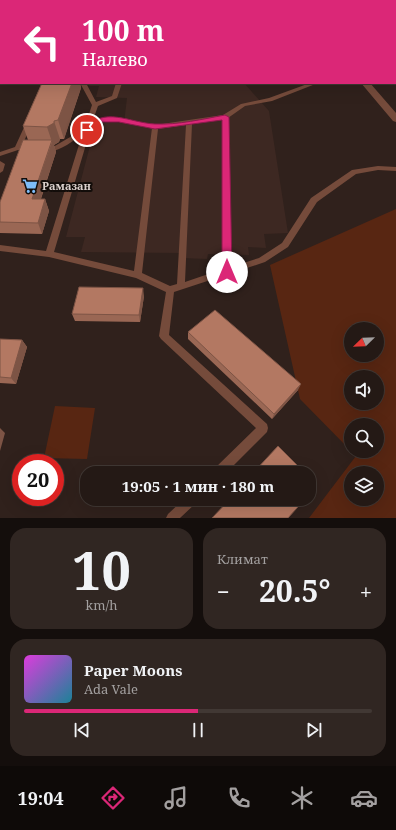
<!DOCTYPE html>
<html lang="ru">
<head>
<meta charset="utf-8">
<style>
	:root { --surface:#241915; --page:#302622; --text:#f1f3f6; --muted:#a3a0a0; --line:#413834; --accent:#db2777 }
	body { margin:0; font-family:"Noto Serif",serif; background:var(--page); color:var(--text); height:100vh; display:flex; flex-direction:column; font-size:15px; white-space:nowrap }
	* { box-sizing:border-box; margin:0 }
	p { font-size:13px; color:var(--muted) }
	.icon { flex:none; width:22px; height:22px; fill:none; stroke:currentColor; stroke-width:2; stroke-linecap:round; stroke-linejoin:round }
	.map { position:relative; height:518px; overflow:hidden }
	.side { display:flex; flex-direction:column; gap:10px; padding:10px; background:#140e0c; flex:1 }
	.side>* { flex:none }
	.top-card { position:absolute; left:0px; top:0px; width:396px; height:84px; box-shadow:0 4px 16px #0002,0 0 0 1px var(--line); background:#db2777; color:#fff; overflow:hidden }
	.needle { width:26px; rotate:247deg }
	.tools { position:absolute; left:344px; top:322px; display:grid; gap:8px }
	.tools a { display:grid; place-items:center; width:40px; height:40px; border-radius:50%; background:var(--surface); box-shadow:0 4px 16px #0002,0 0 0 1px var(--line); font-size:20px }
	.speed { position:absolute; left:12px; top:454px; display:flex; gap:8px; font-size:20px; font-weight:700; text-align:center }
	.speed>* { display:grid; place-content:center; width:52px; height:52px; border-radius:50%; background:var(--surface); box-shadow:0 4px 16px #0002,0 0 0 1px var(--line); line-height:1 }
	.speed .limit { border:6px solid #d22; background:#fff; color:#111 }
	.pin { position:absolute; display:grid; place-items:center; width:34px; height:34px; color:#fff; margin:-17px; border:2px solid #fff; border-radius:50%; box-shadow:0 1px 4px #0007 }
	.me { position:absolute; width:44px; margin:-22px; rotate:0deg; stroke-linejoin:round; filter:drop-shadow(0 0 3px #0008) }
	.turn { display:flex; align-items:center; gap:14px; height:84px; padding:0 16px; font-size:18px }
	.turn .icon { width:52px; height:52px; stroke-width:2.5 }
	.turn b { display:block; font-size:28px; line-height:34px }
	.big { font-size:30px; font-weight:700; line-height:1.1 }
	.side .tile { flex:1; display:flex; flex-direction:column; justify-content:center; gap:6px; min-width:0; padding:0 14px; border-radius:16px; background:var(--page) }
	.side .dial { align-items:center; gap:0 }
	.dial b { font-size:52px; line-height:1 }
	.song { display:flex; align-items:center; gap:12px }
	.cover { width:48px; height:48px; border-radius:6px; background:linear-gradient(135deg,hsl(300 70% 55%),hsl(190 70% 35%)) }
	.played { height:4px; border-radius:2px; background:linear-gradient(90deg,var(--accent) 50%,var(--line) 50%) }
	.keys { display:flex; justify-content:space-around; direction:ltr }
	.heat { display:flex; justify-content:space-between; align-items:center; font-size:22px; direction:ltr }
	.side .tiles { flex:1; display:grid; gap:10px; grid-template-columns:1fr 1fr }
	.tile:last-child { grid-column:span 2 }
	.trip { position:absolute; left:80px; top:466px; width:236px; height:40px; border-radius:16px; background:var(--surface); box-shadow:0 4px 16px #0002,0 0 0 1px var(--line); font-weight:700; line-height:40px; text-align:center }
	.tab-bar { display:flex; height:64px; justify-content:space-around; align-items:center; background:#0e0a08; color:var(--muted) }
	.tab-bar .icon { width:28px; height:28px }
	.tab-bar .selected { color:var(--accent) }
	.tab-bar b { font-size:18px; color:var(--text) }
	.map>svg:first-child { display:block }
	.built { fill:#3d2822 }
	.green { fill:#582612; fill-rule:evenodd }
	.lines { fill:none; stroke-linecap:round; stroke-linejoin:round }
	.lane { fill:#754b3b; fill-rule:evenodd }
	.street { fill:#754b3b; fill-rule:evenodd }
	.wall { fill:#9a6754 }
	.shaded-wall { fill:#7d5445 }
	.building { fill:#b37862; stroke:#7d5445 }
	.route { fill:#db2777; stroke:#8e194d }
	.labels { text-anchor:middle; stroke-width:4; stroke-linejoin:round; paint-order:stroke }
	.poi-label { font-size:11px; font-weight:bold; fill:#dcd2ce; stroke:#130d0a; text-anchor:start }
</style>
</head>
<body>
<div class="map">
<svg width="396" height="518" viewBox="0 0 396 518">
	<rect width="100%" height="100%" fill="#30211c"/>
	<path class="built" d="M90 83H244L269 111 288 233 264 234 266 248 248 247 249 255 208 254 207 259 182 258V253L81 252 85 237H66L96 123H124L127 98 96 97 99 86H89Z"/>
	<path class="green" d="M396 209V518H309L356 456 351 451H377V425H351V451L300 399 270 265ZM351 329H377V355H351ZM351 377H377V403H351ZM351 473H377V499H351Z
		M55 406 95 408 87 459 44 458Z"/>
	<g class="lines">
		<path class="lane" d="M43 0H47V1H43Z
			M240 0H245V1H240Z
			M0 10H1V12H0Z
			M1 79V83H3L0 85Z
			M80 83H86L96 102 112 96 116 83H122L117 98 98 106 93 120 97 118H119L155 125 223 115 241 104 269 98 310 83H318L272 101 245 106 228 118 231 267 259 258 282 243 311 198 352 170 378 166 396 167V171L378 170 356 174 317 202 288 247 265 262 174 292 169 335 267 424 268 428 267 432 226 473H213L214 469 256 428 161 339 159 336 166 292 136 278 49 257 0 251V245L46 251 82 135C72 141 54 157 43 149L46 147H53L84 129 92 105ZM222 119 223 269 185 282 192 124ZM99 122H119L152 128 134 271 54 252 90 131ZM186 125 177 284 170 286 142 273 158 129Z
			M29 121 32 123 22 146 32 147V151L18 150 0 156V152L15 147 26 123Z
			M0 161 5 164 3 171 0 173Z
			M184 499H198L196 503 180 518H166L168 514Z"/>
		<path class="street" d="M291 0H298V1H291Z
			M361 83H370L396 113V122L393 121Z"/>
	</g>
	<path class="wall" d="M42 83H80L81 88 64 139H60L59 142 54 145 56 152 41 199H45L49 211 42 234 0 233V202L28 140 23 126Z
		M144 296 140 322 75 321 72 314Z
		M188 332 298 390 272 419 188 339Z
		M0 339 22 340 27 347 16 384 0 383Z"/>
	<path class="shaded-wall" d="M72 83H80L81 88 64 139 58 120Z
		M54 121 60 139 59 142 54 145 56 152 37 210 32 199 52 142 47 127Z
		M45 199 49 211 42 234 38 223Z
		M143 288 144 296 140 322 139 315Z
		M22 340 27 347 16 384 11 378Z
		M301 384 298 390 272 419 274 414Z
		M0 428 5 433 0 451Z"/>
	<path class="building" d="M42 83H72L58 120 54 121V123L47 127 23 126Z
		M23 140H52L32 199H45L38 223 0 222V202Z
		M79 287 143 288 139 315 72 314Z
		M215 310 301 384 274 414 188 332Z
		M0 339 22 340 11 378 0 377Z
		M278 446 305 473H253Z
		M309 478 317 486 309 494Z
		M230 499H305L288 518H212Z"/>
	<path class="route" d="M225 115 229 117 232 272 230 274H224L222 272V120L155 129 119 122H99L90 131H85L84 130C103 105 130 123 155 124 178 125 203 119 225 115Z"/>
	<defs>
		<g id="supermarket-bare" transform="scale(1.2)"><path d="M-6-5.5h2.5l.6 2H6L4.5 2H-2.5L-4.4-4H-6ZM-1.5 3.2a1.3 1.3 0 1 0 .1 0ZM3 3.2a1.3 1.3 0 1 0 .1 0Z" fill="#7ebdf9" stroke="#130d0a" stroke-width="2.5" paint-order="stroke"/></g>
	</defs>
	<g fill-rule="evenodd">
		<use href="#supermarket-bare" x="30" y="186"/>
	</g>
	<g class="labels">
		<g class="poi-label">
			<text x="42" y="190">Рамазан</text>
		</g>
	</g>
</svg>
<div class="tools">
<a><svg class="needle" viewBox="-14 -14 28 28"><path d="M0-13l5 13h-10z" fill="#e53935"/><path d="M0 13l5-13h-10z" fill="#a3a0a0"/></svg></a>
<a><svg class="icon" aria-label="sound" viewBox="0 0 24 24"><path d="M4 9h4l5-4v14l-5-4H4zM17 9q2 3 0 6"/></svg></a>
<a><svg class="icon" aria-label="search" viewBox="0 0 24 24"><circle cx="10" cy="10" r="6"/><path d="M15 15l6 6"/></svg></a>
<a><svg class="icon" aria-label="layers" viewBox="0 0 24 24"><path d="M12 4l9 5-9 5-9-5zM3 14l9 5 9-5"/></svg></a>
</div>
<div class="speed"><div class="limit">20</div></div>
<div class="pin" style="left:87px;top:130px;background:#d93025"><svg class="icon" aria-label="arrive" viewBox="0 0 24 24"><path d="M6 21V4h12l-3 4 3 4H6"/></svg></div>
<svg class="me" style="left:227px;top:272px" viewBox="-20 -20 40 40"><circle r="19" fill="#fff"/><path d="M0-13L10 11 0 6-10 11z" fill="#db2777"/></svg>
<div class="trip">19:05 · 1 мин · 180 m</div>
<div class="top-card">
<div class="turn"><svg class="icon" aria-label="left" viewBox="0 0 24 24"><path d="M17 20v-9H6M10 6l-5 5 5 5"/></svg><div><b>100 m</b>Налево</div></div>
</div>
</div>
<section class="side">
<div class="tiles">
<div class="tile dial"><b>10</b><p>km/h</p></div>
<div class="tile"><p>Климат</p>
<div class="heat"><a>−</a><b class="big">20.5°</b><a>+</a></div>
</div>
<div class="tile">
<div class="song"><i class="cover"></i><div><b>Paper Moons</b><p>Ada Vale</p></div></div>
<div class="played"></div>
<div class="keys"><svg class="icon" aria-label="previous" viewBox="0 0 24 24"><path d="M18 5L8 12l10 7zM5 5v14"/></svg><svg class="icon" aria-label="pause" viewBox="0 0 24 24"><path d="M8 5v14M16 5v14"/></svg><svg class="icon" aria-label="next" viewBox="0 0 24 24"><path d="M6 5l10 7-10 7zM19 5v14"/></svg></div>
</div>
</div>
</section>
<nav class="tab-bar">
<b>19:04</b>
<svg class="icon selected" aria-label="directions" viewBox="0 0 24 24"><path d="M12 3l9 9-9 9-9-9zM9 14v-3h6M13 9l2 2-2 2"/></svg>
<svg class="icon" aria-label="music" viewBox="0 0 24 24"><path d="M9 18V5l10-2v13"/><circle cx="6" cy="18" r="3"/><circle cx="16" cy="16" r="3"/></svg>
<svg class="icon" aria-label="phone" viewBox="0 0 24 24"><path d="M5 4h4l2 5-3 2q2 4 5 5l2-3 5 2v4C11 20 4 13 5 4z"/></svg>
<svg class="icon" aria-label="climate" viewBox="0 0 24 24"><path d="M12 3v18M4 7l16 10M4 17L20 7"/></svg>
<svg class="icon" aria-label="car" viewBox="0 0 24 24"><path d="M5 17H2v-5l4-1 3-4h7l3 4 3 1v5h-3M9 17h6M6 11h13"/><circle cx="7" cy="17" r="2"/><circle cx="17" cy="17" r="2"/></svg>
</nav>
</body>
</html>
